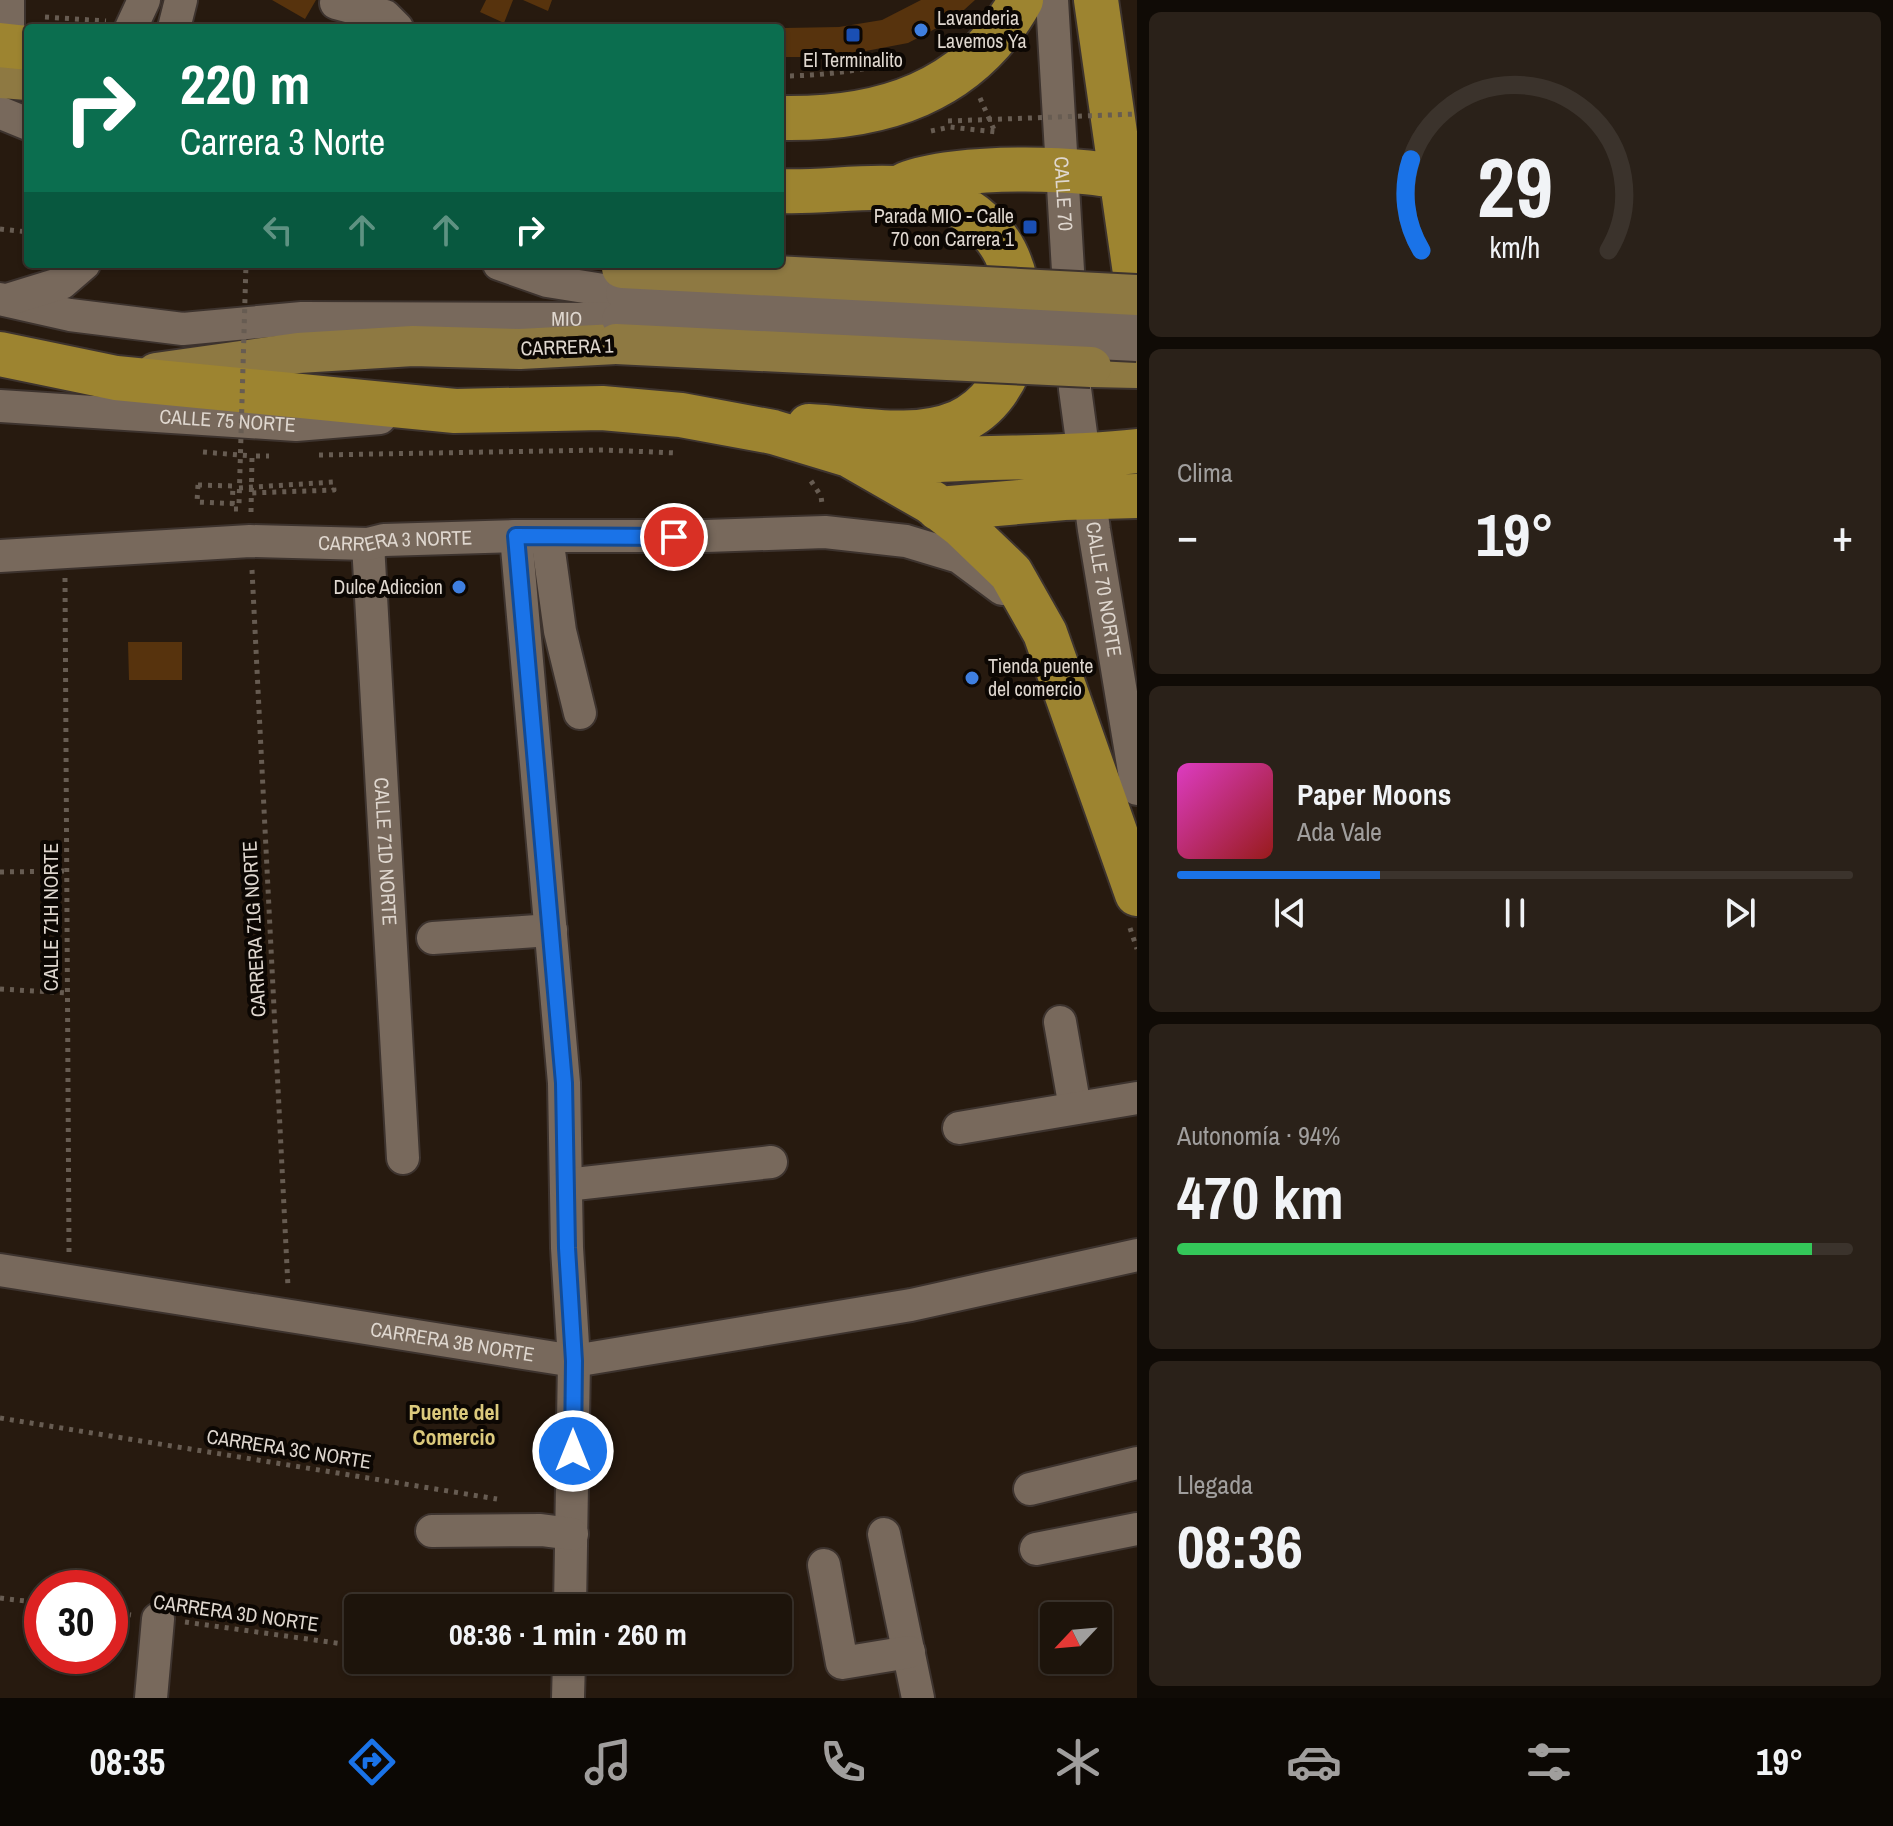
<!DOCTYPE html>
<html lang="es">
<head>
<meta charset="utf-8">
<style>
	:root { --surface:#1d140b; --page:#2a2119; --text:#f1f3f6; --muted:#a09e9d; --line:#3b332c; --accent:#1a73e8 }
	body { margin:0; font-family:"Archivo Narrow",sans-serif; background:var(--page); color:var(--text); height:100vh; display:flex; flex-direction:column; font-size:30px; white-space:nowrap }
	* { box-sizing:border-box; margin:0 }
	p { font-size:26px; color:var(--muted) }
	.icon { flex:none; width:44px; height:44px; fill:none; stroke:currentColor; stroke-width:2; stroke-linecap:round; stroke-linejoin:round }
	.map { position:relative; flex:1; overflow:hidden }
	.sheet { display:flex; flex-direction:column; gap:12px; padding:12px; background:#100b06; width:756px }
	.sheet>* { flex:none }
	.top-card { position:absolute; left:24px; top:24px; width:760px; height:244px; border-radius:8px; box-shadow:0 2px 6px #0004,0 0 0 2px var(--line); background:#0b6e4f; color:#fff; overflow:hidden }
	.needle { width:52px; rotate:244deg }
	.tools { position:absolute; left:1040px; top:1602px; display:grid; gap:16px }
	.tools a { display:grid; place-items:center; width:72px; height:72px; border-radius:8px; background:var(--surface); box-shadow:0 2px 6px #0004,0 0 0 2px var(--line); font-size:40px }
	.speed { position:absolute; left:24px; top:1570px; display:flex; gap:16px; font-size:40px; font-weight:700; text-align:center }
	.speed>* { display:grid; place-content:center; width:104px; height:104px; border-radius:50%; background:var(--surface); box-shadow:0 2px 6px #0004,0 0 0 2px var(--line); line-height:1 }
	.speed .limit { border:12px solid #d22; background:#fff; color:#111 }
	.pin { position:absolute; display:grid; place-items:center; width:68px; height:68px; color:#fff; margin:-34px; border:4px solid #fff; border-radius:50%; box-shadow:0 2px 8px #0007 }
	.me { position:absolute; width:88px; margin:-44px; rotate:0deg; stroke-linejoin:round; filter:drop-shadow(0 0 6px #0008) }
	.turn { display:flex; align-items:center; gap:28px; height:168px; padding:0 24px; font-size:36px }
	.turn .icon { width:104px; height:104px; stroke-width:2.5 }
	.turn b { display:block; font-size:56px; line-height:68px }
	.lanes { display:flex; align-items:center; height:76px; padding:0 24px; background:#0003; justify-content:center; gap:40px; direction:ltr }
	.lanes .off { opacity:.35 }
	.big { font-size:60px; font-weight:800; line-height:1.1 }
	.sheet .widget { flex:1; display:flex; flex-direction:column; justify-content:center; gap:12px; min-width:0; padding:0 28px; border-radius:12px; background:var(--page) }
	.sheet .dial { align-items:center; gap:0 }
	.dial svg { height:208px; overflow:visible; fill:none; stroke:var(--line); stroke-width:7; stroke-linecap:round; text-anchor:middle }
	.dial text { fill:var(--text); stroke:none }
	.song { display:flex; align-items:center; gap:24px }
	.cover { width:96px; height:96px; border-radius:12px; background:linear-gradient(135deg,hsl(310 70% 55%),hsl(0 70% 35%)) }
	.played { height:8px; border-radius:4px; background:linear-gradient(90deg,var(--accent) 30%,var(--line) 30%) }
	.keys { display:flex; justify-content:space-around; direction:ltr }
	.heat { display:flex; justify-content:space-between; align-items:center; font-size:44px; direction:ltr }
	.charge { height:12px; border-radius:6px; background:linear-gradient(90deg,#34c759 94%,var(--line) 0) }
	.trip { position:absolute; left:344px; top:1594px; width:448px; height:80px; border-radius:8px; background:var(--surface); box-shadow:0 2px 6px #0004,0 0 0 2px var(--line); font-weight:800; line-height:80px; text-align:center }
	.tab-bar { display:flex; height:128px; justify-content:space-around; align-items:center; background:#0c0804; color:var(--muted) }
	.tab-bar .icon { width:56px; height:56px }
	.tab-bar .selected { color:var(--accent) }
	.tab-bar b { font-size:36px; color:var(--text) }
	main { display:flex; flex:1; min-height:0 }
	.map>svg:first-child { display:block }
	.building { fill:#57330d }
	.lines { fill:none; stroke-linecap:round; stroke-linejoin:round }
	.minor-casing { stroke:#3d332e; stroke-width:36 }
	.major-casing { stroke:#3d332e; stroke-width:44 }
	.highway-casing { stroke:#3d332e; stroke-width:48 }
	.path { stroke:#675c52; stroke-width:5; stroke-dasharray:4 6; stroke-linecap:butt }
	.minor { stroke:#78695c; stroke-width:32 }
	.major { stroke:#8e7942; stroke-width:40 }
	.highway { stroke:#9d8430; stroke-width:44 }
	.minor-bridge-casing { stroke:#3d332e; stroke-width:36; stroke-linecap:butt }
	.major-bridge-casing { stroke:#3d332e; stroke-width:44; stroke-linecap:butt }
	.path-bridge { stroke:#675c52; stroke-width:5; stroke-dasharray:4 6; stroke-linecap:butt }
	.minor-bridge { stroke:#78695c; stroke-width:32 }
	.major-bridge { stroke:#8e7942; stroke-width:40 }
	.route-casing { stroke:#114b97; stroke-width:20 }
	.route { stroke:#1a73e8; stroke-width:14 }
	.shop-dot { fill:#3f7fe0; stroke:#0c0703; stroke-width:3 }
	.transit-dot { fill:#1a4fb4; stroke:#0c0703; stroke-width:3 }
	.labels { text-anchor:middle; stroke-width:8; stroke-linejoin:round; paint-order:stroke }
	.poi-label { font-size:20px; fill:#dfd7cf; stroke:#0c0703; text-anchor:start }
	.street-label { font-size:20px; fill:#dfd7cf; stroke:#0c0703 }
	.neighbourhood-label { font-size:22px; font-weight:bold; fill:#dbc97c; stroke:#0c0703 }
</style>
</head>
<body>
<main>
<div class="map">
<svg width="1137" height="1698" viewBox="0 0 1137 1698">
	<rect width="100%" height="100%" fill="#271a0f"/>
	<path class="building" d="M272 0H316L305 19Z
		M486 0H513L504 23 480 12Z
		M523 0H552L548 11Z
		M921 0H975L954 19 908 43 834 57H783L784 28 839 27 882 20Z
		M128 642H182V680H129Z"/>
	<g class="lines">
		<g class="minor-casing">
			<g id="minor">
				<path id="s1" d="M1052 0 1075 389 1094 530 1137 789"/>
				<path d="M336 3 385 16 397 28"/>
				<path d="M131 28 144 0"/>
				<path d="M174 28 181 0"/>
				<path d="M8 46V0"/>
				<path d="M1 113 28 124"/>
				<path d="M499 264 547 281 622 293"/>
				<path id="s2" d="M0 299 70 315 183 329 302 318 618 319"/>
				<path d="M7 300 62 283 84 264"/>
				<path id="s3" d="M0 406 296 425 380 418"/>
				<path d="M516 536 564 1083 567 1248 574 1361 570 1608"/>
				<path d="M547 537 560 631 580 713"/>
				<path id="s4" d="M368 544 403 1158"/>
				<path id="s5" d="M0 556 250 541 368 544 384 540 516 536H706L825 532 906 541 959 557 1002 589"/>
				<path d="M433 938 551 930"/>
				<path d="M1060 1022 1075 1108"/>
				<path d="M959 1128 1137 1098"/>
				<path d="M566 1185 771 1162"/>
				<path id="s6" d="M0 1270 574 1361 911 1305 1137 1255"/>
				<path d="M1030 1489 1137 1463"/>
				<path d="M432 1531 541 1530 572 1534"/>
				<path d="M884 1534 918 1698"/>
				<path d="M1036 1549 1137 1529"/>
				<path d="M824 1565 842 1663 909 1652"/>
				<path d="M151 1698 158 1619"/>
				<path d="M568 1698 569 1660"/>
			</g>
		</g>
		<g class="major-casing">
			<path id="major" d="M0 78 28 80
				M1091 367 1137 368
				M156 373 298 353 413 346 520 349 616 344"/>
		</g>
		<g class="highway-casing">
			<path id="highway" d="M1096 0 1137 287
				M0 45 28 48
				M780 118C881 120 969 93 1021 0
				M906 184C952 165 1090 165 1137 182
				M780 191C832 194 900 177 948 200 972 211 993 229 1005 252 1033 307 1020 395 959 422 912 442 857 428 809 426
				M0 354 116 378 455 411 602 408 681 415 773 432 849 455 931 502 961 525 1011 573 1045 633 1137 894
				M875 466C961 454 1050 461 1137 451
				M939 509 1064 498 1137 496"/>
		</g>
		<path class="path" d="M45 17 106 21
			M204 26 227 28
			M780 76C821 76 862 71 902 60
			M980 98 995 132
			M931 131 950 127 996 132
			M0 229 28 232
			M203 452 252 456
			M319 455 603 450 677 453
			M811 481 821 496 822 504
			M198 485 233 486 232 509H241
			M251 512 252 456H269
			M252 570 288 1287
			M65 578 69 1252
			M0 872 67 871
			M1130 928 1137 949
			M0 989 68 993
			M0 1418 497 1499
			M0 1598 42 1603
			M110 1612 131 1615
			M185 1622 358 1646
			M463 1660 540 1670"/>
		<use href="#minor" class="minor"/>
		<use href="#major" class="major"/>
		<use href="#highway" class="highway"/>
		<g class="minor-bridge-casing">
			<path id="minor-bridge" d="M622 293 1137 319
				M618 319 1137 345"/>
		</g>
		<g class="major-bridge-casing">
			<path id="major-bridge" d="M622 268 1137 295
				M616 344 1091 367"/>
		</g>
		<path class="path-bridge" d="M948 121 1137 114
			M198 485 197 502 239 504 246 264
			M239 488 333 482 334 490 251 493"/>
		<use href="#minor-bridge" class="minor-bridge"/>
		<use href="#major-bridge" class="major-bridge"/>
	</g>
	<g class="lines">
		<g class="route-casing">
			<path id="route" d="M573 1451 574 1361 567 1248 564 1083 516 536 674 537"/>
		</g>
		<use href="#route" class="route"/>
	</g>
	<g class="shop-dot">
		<circle cx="921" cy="30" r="8"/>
		<circle cx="459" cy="587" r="8"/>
		<circle cx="972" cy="678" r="8"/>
	</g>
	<g class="transit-dot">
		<rect x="845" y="27" width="16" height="16" rx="4"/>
		<rect x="1022" y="219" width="16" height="16" rx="4"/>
	</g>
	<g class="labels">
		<g class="poi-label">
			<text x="937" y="25">Lavanderia<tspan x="937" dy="23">Lavemos Ya</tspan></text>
			<text x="853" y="67" text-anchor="middle">El Terminalito</text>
			<text x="1014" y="223" text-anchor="end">Parada MIO - Calle<tspan x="1014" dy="23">70 con Carrera 1</tspan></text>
			<text x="443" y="594" text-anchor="end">Dulce Adiccion</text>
			<text x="988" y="673">Tienda puente<tspan x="988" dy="23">del comercio</tspan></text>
		</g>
		<g class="street-label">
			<text dy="7" stroke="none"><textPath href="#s1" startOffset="194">CALLE 70</textPath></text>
			<text dy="7" stroke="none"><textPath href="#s2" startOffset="570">MIO</textPath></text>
			<text transform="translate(567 347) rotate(-2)" y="7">CARRERA 1</text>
			<text dy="7" stroke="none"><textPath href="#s3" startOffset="228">CALLE 75 NORTE</textPath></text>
			<text dy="7" stroke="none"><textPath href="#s5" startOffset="396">CARRERA 3 NORTE</textPath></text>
			<text dy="7" stroke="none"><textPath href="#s1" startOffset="592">CALLE 70 NORTE</textPath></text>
			<text dy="7" stroke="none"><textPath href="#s4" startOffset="308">CALLE 71D NORTE</textPath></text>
			<text transform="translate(51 917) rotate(-90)" y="7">CALLE 71H NORTE</text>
			<text transform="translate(254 929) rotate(-93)" y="7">CARRERA 71G NORTE</text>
			<text dy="7" stroke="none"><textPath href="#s6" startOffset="458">CARRERA 3B NORTE</textPath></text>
			<text transform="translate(289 1449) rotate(9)" y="7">CARRERA 3C NORTE</text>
			<text transform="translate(236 1613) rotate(8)" y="7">CARRERA 3D NORTE</text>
		</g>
		<g class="neighbourhood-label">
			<text x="454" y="1420">Puente del<tspan x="454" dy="25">Comercio</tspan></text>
		</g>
	</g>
</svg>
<div class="tools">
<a><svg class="needle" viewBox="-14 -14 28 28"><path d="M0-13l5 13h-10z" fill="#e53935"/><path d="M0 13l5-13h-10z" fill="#a09e9d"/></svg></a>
</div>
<div class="speed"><div class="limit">30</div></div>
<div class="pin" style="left:674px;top:537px;background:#d93025"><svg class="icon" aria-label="arrive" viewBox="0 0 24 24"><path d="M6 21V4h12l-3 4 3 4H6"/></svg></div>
<svg class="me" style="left:573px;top:1451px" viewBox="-20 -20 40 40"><circle r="17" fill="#1a73e8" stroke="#fff" stroke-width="3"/><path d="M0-11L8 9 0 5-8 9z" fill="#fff"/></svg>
<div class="trip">08:36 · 1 min · 260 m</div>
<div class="top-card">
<div class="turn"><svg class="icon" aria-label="right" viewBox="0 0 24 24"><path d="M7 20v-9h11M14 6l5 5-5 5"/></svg><div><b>220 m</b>Carrera 3 Norte</div></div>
<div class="lanes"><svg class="icon off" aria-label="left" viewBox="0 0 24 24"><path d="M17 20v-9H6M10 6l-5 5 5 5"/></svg><svg class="icon off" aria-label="ahead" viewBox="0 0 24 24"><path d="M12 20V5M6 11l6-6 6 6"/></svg><svg class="icon off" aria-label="ahead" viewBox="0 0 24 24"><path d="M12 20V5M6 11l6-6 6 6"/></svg><svg class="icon" aria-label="right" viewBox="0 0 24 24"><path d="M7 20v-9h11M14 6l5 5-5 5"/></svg></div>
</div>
</div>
<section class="sheet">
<div class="widget dial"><svg viewBox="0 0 100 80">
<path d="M14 69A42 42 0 1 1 86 69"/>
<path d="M14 69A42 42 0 0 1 10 34" stroke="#1a73e8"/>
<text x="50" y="56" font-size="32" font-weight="700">29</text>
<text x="50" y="72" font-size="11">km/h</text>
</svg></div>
<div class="widget"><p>Clima</p>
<div class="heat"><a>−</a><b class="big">19°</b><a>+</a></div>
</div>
<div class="widget">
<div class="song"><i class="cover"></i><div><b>Paper Moons</b><p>Ada Vale</p></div></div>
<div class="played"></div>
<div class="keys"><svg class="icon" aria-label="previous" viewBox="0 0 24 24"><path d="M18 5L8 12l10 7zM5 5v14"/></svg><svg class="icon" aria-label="pause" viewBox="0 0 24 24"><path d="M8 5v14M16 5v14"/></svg><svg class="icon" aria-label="next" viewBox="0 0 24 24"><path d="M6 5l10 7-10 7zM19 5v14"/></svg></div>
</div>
<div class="widget"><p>Autonomía · 94%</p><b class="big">470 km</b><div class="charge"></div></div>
<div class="widget"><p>Llegada</p><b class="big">08:36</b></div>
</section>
</main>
<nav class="tab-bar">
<b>08:35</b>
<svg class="icon selected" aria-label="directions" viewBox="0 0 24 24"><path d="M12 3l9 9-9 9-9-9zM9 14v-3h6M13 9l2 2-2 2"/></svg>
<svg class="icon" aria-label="music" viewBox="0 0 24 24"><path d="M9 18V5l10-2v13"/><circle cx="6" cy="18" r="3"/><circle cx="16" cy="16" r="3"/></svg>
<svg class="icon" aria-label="phone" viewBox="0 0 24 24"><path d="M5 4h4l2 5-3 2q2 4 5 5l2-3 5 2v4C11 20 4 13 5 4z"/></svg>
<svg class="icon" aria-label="climate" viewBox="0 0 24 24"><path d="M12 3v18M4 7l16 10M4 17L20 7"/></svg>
<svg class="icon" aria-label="car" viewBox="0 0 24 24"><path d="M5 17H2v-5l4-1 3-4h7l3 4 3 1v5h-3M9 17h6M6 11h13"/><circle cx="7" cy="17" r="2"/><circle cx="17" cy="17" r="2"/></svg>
<svg class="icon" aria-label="filters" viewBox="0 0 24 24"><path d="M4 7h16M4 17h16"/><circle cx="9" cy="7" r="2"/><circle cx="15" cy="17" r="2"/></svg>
<b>19°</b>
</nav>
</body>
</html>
